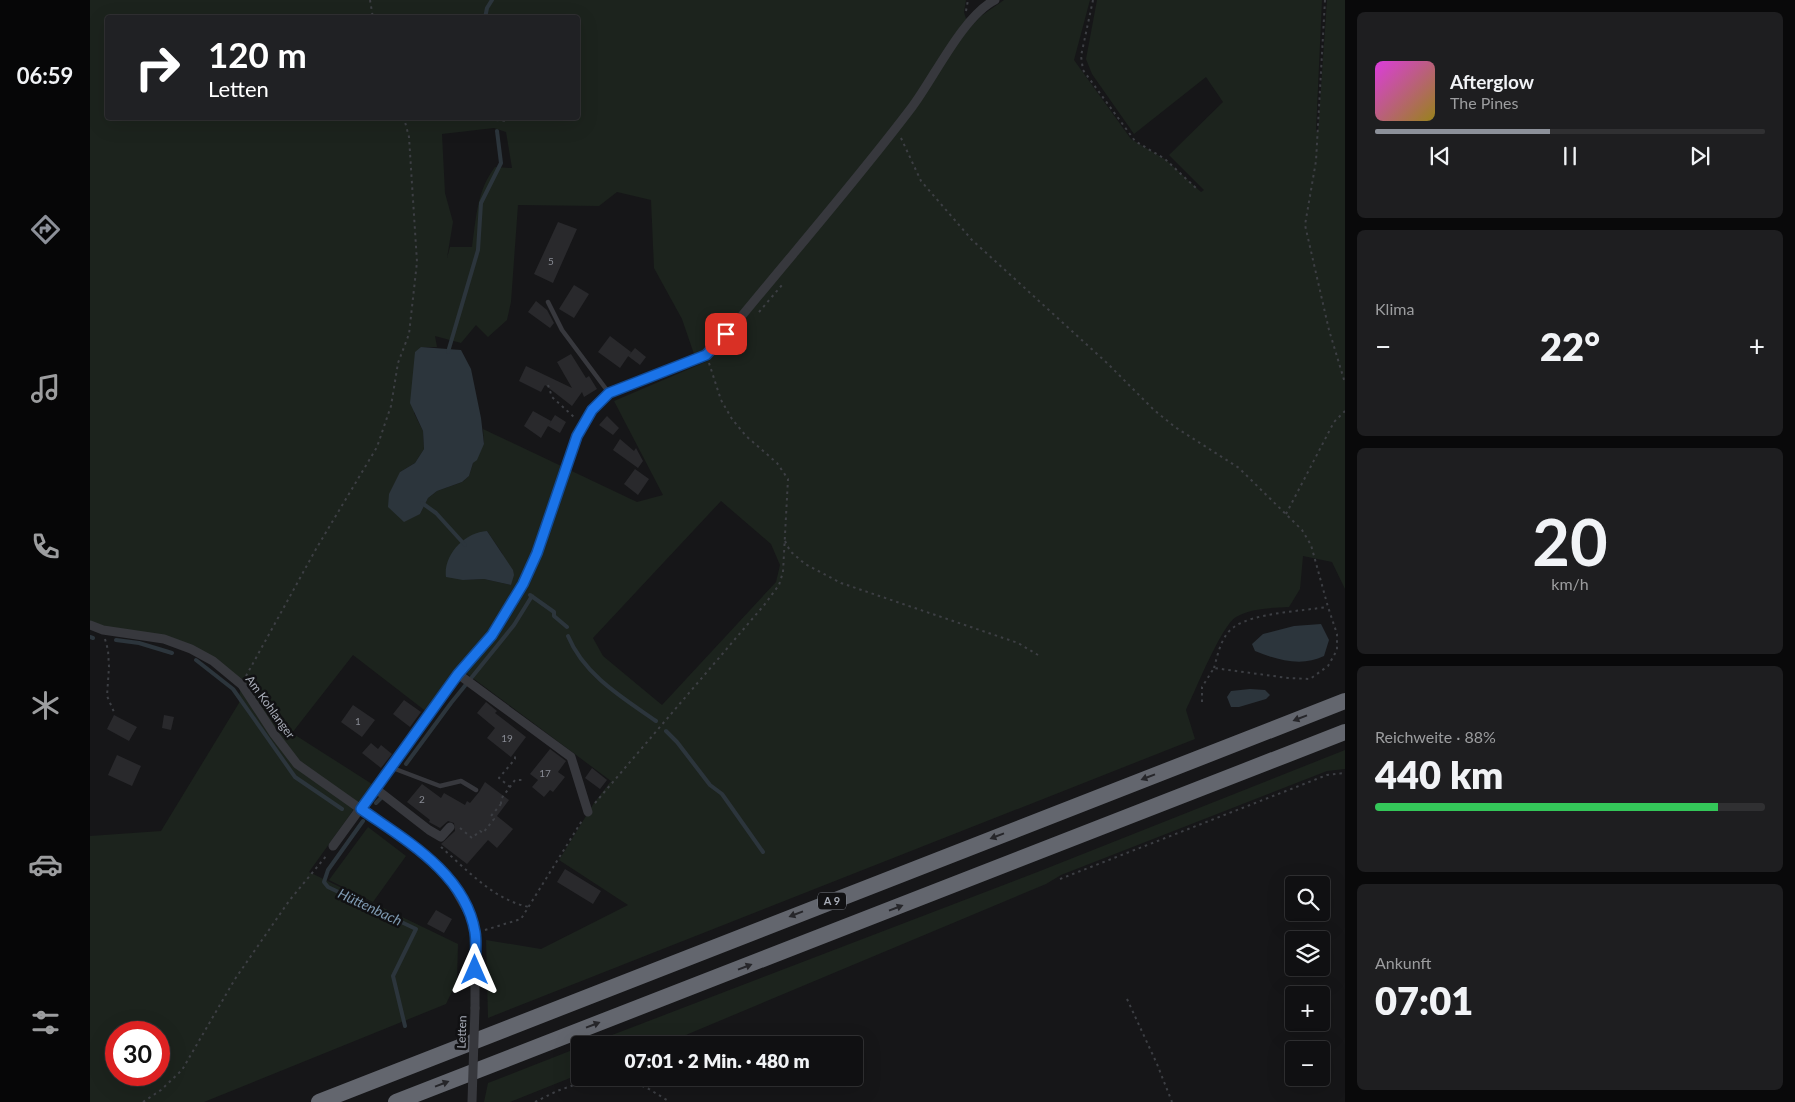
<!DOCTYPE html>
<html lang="de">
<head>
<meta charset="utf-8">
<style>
	:root { --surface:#101012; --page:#1e1e20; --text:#f1f3f6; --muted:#9c9d9f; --line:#303032; --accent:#8c9099 }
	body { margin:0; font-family:Lato,sans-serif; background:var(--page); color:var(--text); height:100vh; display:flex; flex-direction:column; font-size:19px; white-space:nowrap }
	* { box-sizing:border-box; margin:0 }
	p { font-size:16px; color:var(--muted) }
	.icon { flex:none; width:28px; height:28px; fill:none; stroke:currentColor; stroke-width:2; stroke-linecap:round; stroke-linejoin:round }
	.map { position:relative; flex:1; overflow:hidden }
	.drawer { display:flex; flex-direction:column; gap:12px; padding:12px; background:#09090a; width:450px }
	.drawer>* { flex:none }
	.hud { position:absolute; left:15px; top:15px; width:475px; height:105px; border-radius:5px; box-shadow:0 5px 20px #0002,0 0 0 1px var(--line); background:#202124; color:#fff; overflow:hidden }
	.controls { position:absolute; left:1195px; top:876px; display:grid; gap:10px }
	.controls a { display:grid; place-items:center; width:45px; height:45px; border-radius:5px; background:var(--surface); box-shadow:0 5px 20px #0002,0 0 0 1px var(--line); font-size:25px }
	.speed { position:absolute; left:15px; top:1021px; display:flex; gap:10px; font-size:25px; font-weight:700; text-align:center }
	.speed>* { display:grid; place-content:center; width:65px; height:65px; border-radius:50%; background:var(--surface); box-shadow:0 5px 20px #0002,0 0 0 1px var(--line); line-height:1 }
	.speed .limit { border:8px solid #d22; background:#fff; color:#111 }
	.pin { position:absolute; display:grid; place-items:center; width:42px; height:42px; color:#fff; margin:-21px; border-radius:10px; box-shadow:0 2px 8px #0006 }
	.me { position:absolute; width:55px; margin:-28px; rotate:0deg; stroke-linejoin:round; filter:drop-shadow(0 0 4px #0008) }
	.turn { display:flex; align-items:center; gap:18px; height:105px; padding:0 20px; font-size:22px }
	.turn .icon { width:65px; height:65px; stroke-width:2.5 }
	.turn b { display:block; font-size:35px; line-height:42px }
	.big { font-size:38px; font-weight:800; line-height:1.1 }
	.drawer .widget { flex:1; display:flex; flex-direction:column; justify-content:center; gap:8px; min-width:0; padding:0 18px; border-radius:8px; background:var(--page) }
	.drawer .dial { align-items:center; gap:0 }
	.dial b { font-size:65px; line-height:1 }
	.song { display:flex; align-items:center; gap:15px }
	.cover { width:60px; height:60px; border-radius:8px; background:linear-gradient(135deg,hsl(300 70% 55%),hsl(50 70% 35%)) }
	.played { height:5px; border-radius:2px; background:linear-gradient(90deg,var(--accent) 45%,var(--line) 45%) }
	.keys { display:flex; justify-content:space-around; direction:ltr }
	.heat { display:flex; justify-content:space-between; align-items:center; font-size:28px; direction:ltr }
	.charge { height:8px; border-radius:4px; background:linear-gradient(90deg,#34c759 88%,var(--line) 0) }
	.trip { position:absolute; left:481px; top:1036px; width:292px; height:50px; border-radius:5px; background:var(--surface); box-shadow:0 5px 20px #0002,0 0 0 1px var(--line); font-weight:800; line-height:50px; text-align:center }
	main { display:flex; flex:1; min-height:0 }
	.menu { display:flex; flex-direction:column; width:90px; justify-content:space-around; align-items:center; background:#060607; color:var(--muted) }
	.menu .icon { width:35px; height:35px }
	.menu .active { color:var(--accent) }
	.menu b { font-size:22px; color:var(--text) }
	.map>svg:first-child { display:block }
	.green { fill:#1c231d; fill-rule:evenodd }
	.water { fill:#2c353c }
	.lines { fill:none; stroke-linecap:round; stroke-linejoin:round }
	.stream { stroke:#2c353c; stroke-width:4 }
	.building { fill:#29292c }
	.path { stroke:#3d3f44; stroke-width:2; stroke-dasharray:2.5 4; stroke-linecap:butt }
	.lane { stroke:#37383d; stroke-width:4.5 }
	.street { stroke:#37383d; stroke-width:9 }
	.highway { stroke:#63666e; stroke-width:16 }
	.street-bridge { stroke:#37383d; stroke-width:9 }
	.oneway { fill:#26262a }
	.route-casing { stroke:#114b97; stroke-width:12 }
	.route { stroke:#1a73e8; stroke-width:9 }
	.labels { text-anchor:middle; stroke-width:5; stroke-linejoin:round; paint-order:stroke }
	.number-label { font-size:10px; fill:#888b94 }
	.shield { fill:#111113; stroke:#7b7e86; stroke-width:1 }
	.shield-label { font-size:11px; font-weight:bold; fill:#a8adb8 }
	.street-label { font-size:12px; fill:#a8adb8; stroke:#111113 }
	.water-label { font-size:14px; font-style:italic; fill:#7f9bb3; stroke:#111113 }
</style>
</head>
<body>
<main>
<nav class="menu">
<b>06:59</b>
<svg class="icon active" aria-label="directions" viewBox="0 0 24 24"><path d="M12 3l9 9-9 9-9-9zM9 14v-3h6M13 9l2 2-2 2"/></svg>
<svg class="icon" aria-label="music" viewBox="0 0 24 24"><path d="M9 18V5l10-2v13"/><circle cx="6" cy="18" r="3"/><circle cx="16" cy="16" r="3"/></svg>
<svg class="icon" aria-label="phone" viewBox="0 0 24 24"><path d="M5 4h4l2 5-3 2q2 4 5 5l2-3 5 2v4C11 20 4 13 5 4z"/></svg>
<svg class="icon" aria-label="climate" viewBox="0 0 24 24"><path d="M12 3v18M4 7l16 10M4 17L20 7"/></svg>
<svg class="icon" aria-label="car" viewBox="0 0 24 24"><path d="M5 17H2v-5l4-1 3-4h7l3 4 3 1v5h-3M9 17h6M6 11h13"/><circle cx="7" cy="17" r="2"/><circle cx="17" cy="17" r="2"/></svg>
<svg class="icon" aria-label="filters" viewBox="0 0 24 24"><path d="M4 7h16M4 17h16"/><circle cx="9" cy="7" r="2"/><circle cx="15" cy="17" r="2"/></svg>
</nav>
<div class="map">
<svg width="1255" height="1102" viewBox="0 0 1255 1102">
	<rect width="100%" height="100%" fill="#161618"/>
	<path class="green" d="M0 0H876L874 12 879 29 891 16 914 0H1000L984 60 1041 139 1076 160 1111 192 1114 190 1079 155 1133 102 1116 77 1044 134 1002 74 996 59 1007 0H1232L1226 132 1228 131 1237 0H1255V589L1242 562 1213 556 1210 589 1199 607C1182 608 1161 608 1146 617 1131 626 1105 692 1096 710L1105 739 398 1018 396 940 451 949 538 905 469 860 504 803 521 781 376 673 342 716 263 655 202 733 282 784 219 872 368 944 367 981 356 1004 114 1102H0V836L71 831 149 703 151 679 97 644 14 627 0 621ZM18 18H488V118H18ZM404 128 416 132 422 168 405 167C387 190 386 219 382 247H360L357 258 363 222 355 193 352 134ZM527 192 561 200 564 268 592 319 604 354 620 360 524 401 573 495 547 502 393 429 394 444 383 463 379 476 372 482 347 491 338 498 330 514 310 472 325 463 334 449 333 431 324 413 331 347H347L345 336 371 343 386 325 398 337 417 320 421 302 428 205 509 206ZM631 501 681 544 690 565 686 582 572 705 513 656 503 638ZM397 531 412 553 421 585 394 579 373 580ZM26 1032H69V1075H26Z
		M1255 750V769L1237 771 971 875 956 884 572 1045H496L950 871Z
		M278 827 316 856 283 902 239 880Z
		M490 1047V1074L420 1102H394L398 1083Z"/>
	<path class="water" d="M331 347 371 350 381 369 391 418 394 444 387 460 383 463 379 476 372 482 347 491 338 498 330 514 314 522 298 507 299 494 310 472 325 463 334 449 333 431 320 403 325 352Z
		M397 531 423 570 424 575 421 585 394 579 373 580 356 577C353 555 375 532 397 531Z
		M1231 624 1239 640 1234 656C1212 667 1187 660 1165 651L1162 644 1173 634 1204 626Z
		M1160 689 1175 690 1180 695 1176 699 1149 707H1141L1137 697 1141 691Z"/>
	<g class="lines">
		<path class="stream" d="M395 18 397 8 402 0
			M358 352 388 250 391 203 411 163 407 131
			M332 503 346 513 375 545
			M440 595 464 612V616L477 627
			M478 636C494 675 533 698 566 721
			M0 637 3 638
			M26 640 49 643 82 653
			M106 660 143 689 205 777 252 809
			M576 731 587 742 620 785 632 794 673 852
			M316 764 361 703 424 625 442 596
			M286 803 291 798
			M273 821 238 870 234 882 238 887 326 929 303 976 315 1026"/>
	</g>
	<path class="building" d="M468 222 487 229 463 283 444 274Z
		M484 285 499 294 484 318 469 309Z
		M446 301 457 310 464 323 460 328 438 312Z
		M520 336 541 352 530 368 508 352Z
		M545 348 556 357 550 365 538 356Z
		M481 354 496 378 499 376 507 389 494 397 492 392 482 406 455 385 451 392 429 381 436 366 482 388 467 362Z
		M443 411 461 421 451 438 434 426Z
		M465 415 476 422 470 433 458 426Z
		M517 416 529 428 523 435 509 425Z
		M530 439 544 451 546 448 553 461 548 468 523 450Z
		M545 469 559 479 548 495 534 484Z
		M314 700 331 712 320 727 303 714Z
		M396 702 407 711 405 713 436 737 421 757 397 738 405 728 387 713Z
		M263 705 285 720 272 737 251 722Z
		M24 715 47 727 39 741 17 729Z
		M74 715 84 717 81 730 72 728Z
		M281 743 288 749 291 745 302 754 291 768 272 753Z
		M460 749 476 761 468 772 475 777 463 792 460 790 454 797 442 787 448 780 440 774Z
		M27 755 51 766 42 786 18 775Z
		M502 768 517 780 510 789 495 778Z
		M395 782 419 800 407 816 423 829 407 848 398 840 377 864 351 844 365 831 364 823 358 821 350 828 339 822 340 820 317 802 332 784 351 798 354 793 375 805 377 801 380 803 389 792Z
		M475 869 511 891 503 904 467 882Z
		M346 910 362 919 354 933 337 924Z"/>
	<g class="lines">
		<path class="path" d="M280 0 283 18
			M1003 0 991 56 993 70 1045 141 1075 159 1107 189
			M1235 0 1226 161 1215 225 1239 330 1255 383
			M876 11 878 0
			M315 119H392L418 121
			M811 138 831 181 882 240 1017 363 1064 410 1085 427 1149 468 1212 530 1221 545 1238 607 1247 634V650L1238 666 1220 679 1198 678 1124 668 1112 687V705
			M669 312 692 285
			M458 385 462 397 485 418
			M1196 514 1244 422 1255 411
			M695 541 700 551 715 564 751 583 928 643 948 655
			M15 639 18 650 19 667 17 696 24 712
			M1124 668C1128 654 1131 636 1144 627 1163 613 1212 611 1237 607
			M156 676 226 549 287 447 301 406 308 363 319 334 327 262 319 137 314 118
			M420 787 409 778 425 759V755
			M505 803 675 604 689 585 693 572 698 479 687 463 656 436 642 419 631 400 619 363
			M411 804V799L425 780H432
			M370 828 382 838 390 831 393 833 404 819 401 816 411 804 415 803
			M351 847C377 870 404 900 439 907
			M970 879 1237 775 1255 773
			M395 930 431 919 493 819
			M1037 999 1067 1064 1082 1102
			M534 1078 559 1089 580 1102
			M53 1102 71 1090 92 1070 145 979 199 901 237 855
			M445 1102 467 1091 504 1078"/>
		<path class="lane" d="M458 302 472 330 519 393
			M300 767 350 786 371 781 386 790"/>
		<path class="street" d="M0 625 13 630 74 639 101 649 123 661 152 685 184 734 207 764 337 856 360 880 382 919 385 933V1008
			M368 674 481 757 498 812
			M286 789 339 830 351 837 360 827
			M243 846 368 674 402 635 416 614 433 584 447 553 487 436 502 410 519 393 617 355 646 323C704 252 766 181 822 107 844 78 873 16 905 0"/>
		<path class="highway" d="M229 1102 1255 701
			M306 1102 1255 732"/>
		<path class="street-bridge" d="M382 1102 385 1008"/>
	</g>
	<defs><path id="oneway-solid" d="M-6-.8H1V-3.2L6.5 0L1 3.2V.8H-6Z" transform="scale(1.25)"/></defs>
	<g class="oneway">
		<use href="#oneway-solid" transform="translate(1210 718) rotate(159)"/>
		<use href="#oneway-solid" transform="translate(1058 777) rotate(159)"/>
		<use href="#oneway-solid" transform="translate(907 836) rotate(159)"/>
		<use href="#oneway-solid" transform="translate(806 908) rotate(-21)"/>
		<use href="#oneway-solid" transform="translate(706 914) rotate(159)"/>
		<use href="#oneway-solid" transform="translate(655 967) rotate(-21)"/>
		<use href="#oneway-solid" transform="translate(503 1025) rotate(-21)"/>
		<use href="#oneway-solid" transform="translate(352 1084) rotate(-21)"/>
	</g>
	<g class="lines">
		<g class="route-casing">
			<path id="route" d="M385 970C385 958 387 944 385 932 375 873 315 840 271 809L368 674 402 635 433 584 447 553 487 436 502 410 519 393 616 355 636 334"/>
		</g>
		<use href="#route" class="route"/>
	</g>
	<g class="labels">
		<g class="number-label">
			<text x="461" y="265">5</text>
			<text x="268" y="725">1</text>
			<text x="417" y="742">19</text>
			<text x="455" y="777">17</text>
			<text x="332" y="803">2</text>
		</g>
		<rect class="shield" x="728" y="892.5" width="28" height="17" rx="4"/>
		<g class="shield-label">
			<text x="742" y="905">A 9</text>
		</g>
		<g class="street-label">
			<text transform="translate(180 707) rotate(54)" y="4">Am Kohlanger</text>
			<text transform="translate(372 1032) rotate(-88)" y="4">Letten</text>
		</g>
		<g class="water-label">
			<text transform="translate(280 907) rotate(25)" y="5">Hüttenbach</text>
		</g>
	</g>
</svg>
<div class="controls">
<a><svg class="icon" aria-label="search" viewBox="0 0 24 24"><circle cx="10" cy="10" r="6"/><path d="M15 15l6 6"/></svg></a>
<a><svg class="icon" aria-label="layers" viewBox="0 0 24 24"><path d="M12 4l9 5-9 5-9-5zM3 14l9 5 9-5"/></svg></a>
<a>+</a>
<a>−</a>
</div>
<div class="speed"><div class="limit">30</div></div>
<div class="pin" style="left:636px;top:334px;background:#d93025"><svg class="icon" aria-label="arrive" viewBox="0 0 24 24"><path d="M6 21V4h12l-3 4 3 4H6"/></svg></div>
<svg class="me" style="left:385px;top:970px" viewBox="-20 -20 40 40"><path d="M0-17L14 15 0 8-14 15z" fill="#1a73e8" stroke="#fff" stroke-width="4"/></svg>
<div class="trip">07:01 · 2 Min. · 480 m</div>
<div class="hud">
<div class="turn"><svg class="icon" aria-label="right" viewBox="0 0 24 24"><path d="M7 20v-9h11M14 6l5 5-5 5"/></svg><div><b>120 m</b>Letten</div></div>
</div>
</div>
<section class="drawer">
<div class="widget">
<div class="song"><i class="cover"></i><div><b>Afterglow</b><p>The Pines</p></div></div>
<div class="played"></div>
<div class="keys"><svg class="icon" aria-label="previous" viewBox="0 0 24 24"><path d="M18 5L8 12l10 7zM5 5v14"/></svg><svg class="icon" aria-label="pause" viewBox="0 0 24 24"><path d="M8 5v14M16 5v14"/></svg><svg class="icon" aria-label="next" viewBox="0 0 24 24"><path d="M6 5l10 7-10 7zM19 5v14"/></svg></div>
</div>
<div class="widget"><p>Klima</p>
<div class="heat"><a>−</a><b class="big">22°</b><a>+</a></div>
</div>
<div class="widget dial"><b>20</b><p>km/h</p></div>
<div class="widget"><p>Reichweite · 88%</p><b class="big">440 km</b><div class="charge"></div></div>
<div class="widget"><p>Ankunft</p><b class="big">07:01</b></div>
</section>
</main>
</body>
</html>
